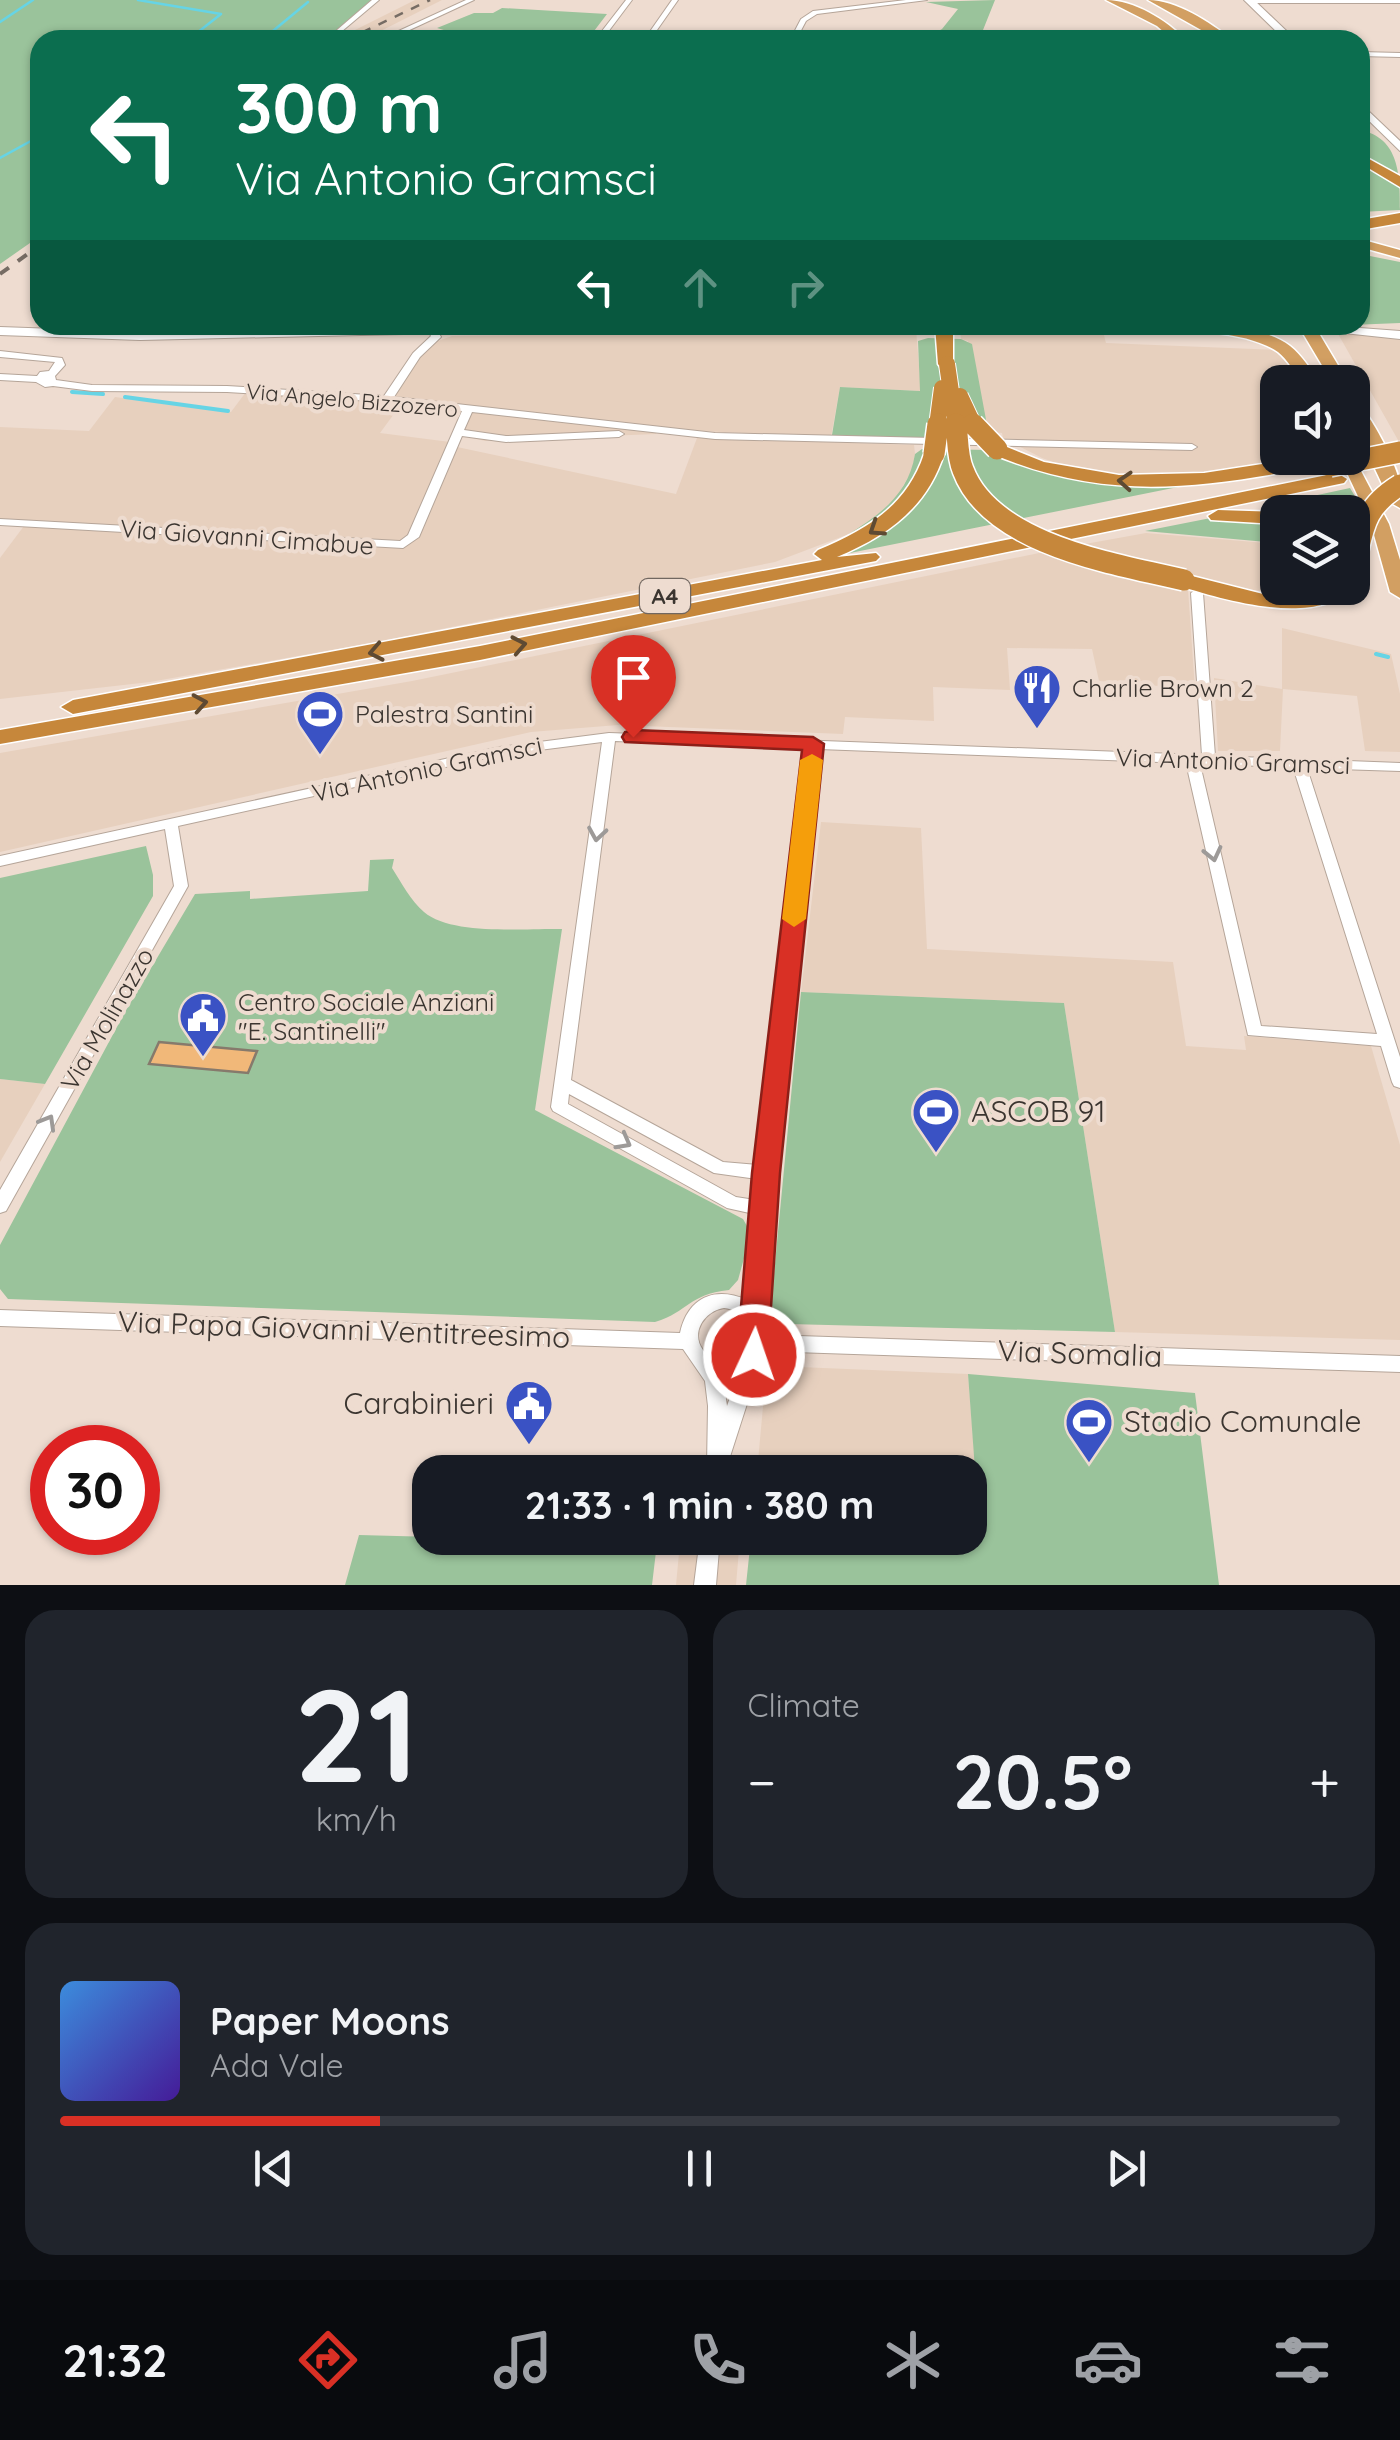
<!DOCTYPE html>
<html lang="en">
<head>
<meta charset="utf-8">
<style>
	:root { --surface:#171b24; --page:#20242c; --text:#f1f3f6; --muted:#9ea1a6; --line:#363941; --accent:#d93025 }
	body { margin:0; font-family:Quicksand,sans-serif; background:var(--page); color:var(--text); height:100vh; display:flex; flex-direction:column; font-size:38px; white-space:nowrap }
	* { box-sizing:border-box; margin:0 }
	p { font-size:32px; color:var(--muted) }
	.icon { flex:none; width:55px; height:55px; fill:none; stroke:currentColor; stroke-width:2; stroke-linecap:round; stroke-linejoin:round }
	.map { position:relative; height:1585px; overflow:hidden }
	.panel { display:flex; flex-direction:column; gap:25px; padding:25px; background:#0d0f14; flex:1 }
	.panel>* { flex:none }
	.top-card { position:absolute; left:30px; top:30px; width:1340px; height:305px; border-radius:30px; box-shadow:0 2px 8px #0004; background:#0b6e4f; color:#fff; overflow:hidden }
	.controls { position:absolute; left:1260px; top:365px; display:grid; gap:20px }
	.controls a { display:grid; place-items:center; width:110px; height:110px; border-radius:20px; background:var(--surface); box-shadow:0 2px 8px #0004; font-size:50px }
	.speed { position:absolute; left:30px; top:1425px; display:flex; gap:20px; font-size:50px; font-weight:700; text-align:center }
	.speed>* { display:grid; place-content:center; width:130px; height:130px; border-radius:50%; background:var(--surface); box-shadow:0 2px 8px #0004; line-height:1 }
	.speed .limit { border:15px solid #d22; background:#fff; color:#111 }
	.pin { position:absolute; display:grid; place-items:center; width:85px; height:85px; color:#fff; margin:-102px -42px; border-radius:50% 50% 50% 0; rotate:-45deg; box-shadow:0 0 10px #0007 }
	.pin .icon { rotate:45deg }
	.me { position:absolute; width:110px; margin:-55px; rotate:3deg; stroke-linejoin:round; filter:drop-shadow(0 0 8px #0008) }
	.turn { display:flex; align-items:center; gap:35px; height:210px; padding:0 40px; font-size:45px }
	.turn .icon { width:130px; height:130px; stroke-width:2.5 }
	.turn b { display:block; font-size:70px; line-height:85px }
	.lanes { display:flex; align-items:center; height:95px; padding:0 40px; background:#0003; justify-content:center; gap:50px; direction:ltr }
	.lanes .off { opacity:.35 }
	.big { font-size:75px; font-weight:700; line-height:1.1 }
	.panel .tile { flex:1; display:flex; flex-direction:column; justify-content:center; gap:15px; min-width:0; padding:0 35px; border-radius:30px; background:var(--page) }
	.panel .dial { align-items:center; gap:0 }
	.dial b { font-size:130px; line-height:1 }
	.song { display:flex; align-items:center; gap:30px }
	.cover { width:120px; height:120px; border-radius:15px; background:linear-gradient(135deg,hsl(210 70% 55%),hsl(260 70% 35%)) }
	.played { height:10px; border-radius:5px; background:linear-gradient(90deg,var(--accent) 25%,var(--line) 25%) }
	.keys { display:flex; justify-content:space-around; direction:ltr }
	.heat { display:flex; justify-content:space-between; align-items:center; font-size:55px; direction:ltr }
	.panel .tiles { flex:1; display:grid; gap:25px; grid-template-columns:1fr 1fr }
	.tile:last-child { grid-column:span 2 }
	.trip { position:absolute; left:412px; top:1455px; width:575px; height:100px; border-radius:30px; background:var(--surface); box-shadow:0 2px 8px #0004; font-weight:700; line-height:100px; text-align:center }
	.tabs { display:flex; height:160px; justify-content:space-around; align-items:center; background:#090b0e; color:var(--muted) }
	.tabs .icon { width:70px; height:70px }
	.tabs .selected { color:var(--accent) }
	.tabs b { font-size:45px; color:var(--text) }
	.map>svg:first-child { display:block }
	.built { fill:#e7d0be }
	.green { fill:#9ac39b }
	.lines { fill:none; stroke-linecap:round; stroke-linejoin:round }
	.stream-far1 { stroke:#66d4e5; stroke-width:2.5 }
	.stream { stroke:#66d4e5; stroke-width:4 }
	.building { fill:#f1b879; stroke:#867a6c; stroke-width:2.5 }
	.minor-casing { stroke:#b5a599; stroke-width:2 }
	.tertiary-casing { stroke:#b5a599; stroke-width:2 }
	.secondary-casing { stroke:#b5a599; stroke-width:2 }
	.trunk-casing { stroke:#fff; stroke-width:3 }
	.motorway-casing { stroke:#fff; stroke-width:3 }
	.minor { fill:#fff; fill-rule:evenodd }
	.tertiary { fill:#fff; fill-rule:evenodd }
	.secondary { fill:#fff; fill-rule:evenodd }
	.trunk { fill:#d29f62; fill-rule:evenodd }
	.motorway { fill:#c6873b; fill-rule:evenodd }
	.rail-far1 { stroke:#766c64; stroke-width:2.5; stroke-dasharray:9 9; stroke-linecap:butt }
	.rail { stroke:#766c64; stroke-width:4; stroke-dasharray:11 11; stroke-linecap:butt }
	.tertiary-bridge-casing { stroke:#b5a599; stroke-width:12; stroke-linecap:butt }
	.motorway-bridge-far1-casing { stroke:#fff; stroke-width:18; stroke-linecap:butt }
	.motorway-bridge-casing { stroke:#fff; stroke-width:24; stroke-linecap:butt }
	.tertiary-bridge { stroke:#fff; stroke-width:11 }
	.motorway-bridge-far1 { stroke:#c6873b; stroke-width:16 }
	.motorway-bridge { stroke:#c6873b; stroke-width:21 }
	.oneway { stroke:#5e4a33 }
	.oneway2 { stroke:#9d9a98 }
	.route { fill:#d93025; stroke:#8d1f18; stroke-width:2.5 }
	.slow { fill:#f59e0b }
	.labels { text-anchor:middle; stroke-width:8; stroke-linejoin:round; paint-order:stroke }
	.far-street-label { font-size:22px; fill:#3b3530; stroke:#eedcd0 }
	.shield { fill:#eedcd0; stroke:#716760; stroke-width:2.5 }
	.shield-label { font-size:22px; font-weight:bold; fill:#3b3530 }
	.street-label { font-size:25px; fill:#3b3530; stroke:#eedcd0 }
	.poi-label { font-size:25px; fill:#3b3530; stroke:#eedcd0; text-anchor:start }
	.near-poi-label { font-size:30px; fill:#3b3530; stroke:#eedcd0; text-anchor:start }
	.near-street-label { font-size:30px; fill:#3b3530; stroke:#eedcd0 }
</style>
</head>
<body>
<div class="map">
<svg width="1400" height="1585" viewBox="0 0 1400 1585">
	<rect width="100%" height="100%" fill="#eedcd0"/>
	<path class="built" d="M415 0H442L363 40H335Z
		M916 329 921 391 840 387 831 437 659 429 656 434 485 441 461 435 473 408 393 398 420 355 435 342 452 336Z
		M960 329 1103 331 1106 343 1280 350 1301 382H1278V458H1313L1243 472 1131 477 1070 468 1042 458 1003 438 1002 433 987 431 968 341 961 339Z
		M1337 332 1400 337V440H1398Z
		M246 392 402 403 380 433 450 442 409 535 400 543 0 519V427L89 431 115 397 231 412Z
		M697 438 914 445 915 454 913 468 898 495 874 518 849 534 775 562 377 642 150 682 0 699V558L24 526 403 546 457 447 676 494Z
		M1146 533 1277 544 1278 588H1320L1301 593 1247 590 1074 546Z
		M1049 551 1188 589 1195 689 1099 681 1092 649 1007 648 1010 690 933 687 934 721 845 717 843 734 618 725 531 732 0 852V753L412 681Z
		M1282 628 1391 654 1400 694V752L1365 751 1357 696 1283 689 1280 751H1218L1214 678 1282 689Z
		M821 822 921 828 927 949 1173 962 1186 1046 1246 1050 1244 1036 1371 1046 1400 1145V1340L1115 1332 1064 1003 801 992Z
		M0 1079 45 1084 0 1162Z
		M775 1366 968 1374 981 1539 961 1538H970V1472H757L766 1374Z
		M696 1538H740L736 1585H676L679 1553 694 1550Z"/>
	<path class="green" d="M0 0H374L330 36 335 40H40V236L0 264Z
		M995 0 979 40H922L942 29 958 9 926 2Z
		M502 8 607 14 588 39 537 36 531 40H424L447 31 437 28 474 13H493Z
		M1360 130C1400 138 1400 176 1400 210L1360 212Z
		M1360 254 1400 262V323L1351 325H1360Z
		M928 338 961 339 972 344 987 425 930 432 929 439 832 435 840 387 920 391 918 341Z
		M922 449 992 450 1023 465 1183 486 845 554C873 515 930 514 942 454L913 489 857 536 849 534C881 514 909 493 915 454Z
		M1350 488 1362 508 1353 528 1352 512H1290L1262 507Z
		M1226 515 1277 517V543L1145 531Z
		M146 846 153 875V896L45 1084 0 1079V878Z
		M394 859 392 868C401 882 411 901 424 912 452 936 526 928 562 929L535 1110 743 1219 751 1233 738 1280 729 1290C687 1295 690 1311 655 1322L8 1299 0 1289V1245L125 1012 195 894 250 891V899L368 891 370 860Z
		M801 992 1064 1003 1115 1332 788 1324 771 1305Z
		M968 1374 1195 1393 1219 1585H746L751 1538H980Z
		M359 1535 657 1543 652 1585H345Z"/>
	<g class="lines">
		<path class="stream-far1" d="M138 0 221 14 188 40
			M0 22 33 0
			M262 40 308 2
			M0 158 40 136"/>
		<path class="stream" d="M72 392 103 394
			M125 397 228 411
			M1376 654 1388 657"/>
	</g>
	<path class="building" d="M159 1042 257 1051 248 1073 149 1064Z"/>
	<g class="lines">
		<g class="minor-casing">
			<path id="minor" d="M372 0H379L341 32H337V30Z
				M466 0H474L388 40H379Z
				M626 0H632L602 40H595Z
				M672 0H678L650 40H644Z
				M906 0H927L817 14 806 21 796 40H790L801 19 813 11Z
				M1247 0H1400V3H1250Z
				M1360 52 1400 53V57L1360 56Z
				M433 327 436 328 441 337 420 357 394 397 715 433 1192 444 1197 447 1192 450 715 439 472 412 464 430 506 436 619 431 624 434 619 437 506 442 462 436 419 537 403 548 0 525V519L400 541 408 535 462 411 387 402 227 392 92 391 53 386 45 387 36 382 0 380V374L37 376 40 372 49 371 55 362 0 357V351L62 358 65 365 55 376 56 380 92 385 227 386 384 396 413 353 431 336 428 330Z
				M1197 589 1203 593 1215 756 1400 763V771L1307 768 1400 1057V1088L1394 1086 1392 1082 1381 1046 1248 1035 1186 763 819 749 775 1173 765 1307 769 1329 768 1335 1400 1356V1372L764 1351 727 1466 724 1472H710L707 1466 708 1406 705 1381 683 1349 0 1326V1310L680 1333C688 1297 715 1286 747 1300L754 1214 727 1208 553 1111 551 1107 602 742 500 755 178 826 188 886 6 1211 0 1213V1190L174 886 165 829 0 866V856L500 747 609 733 1202 755 1191 593ZM615 741 806 749 758 1165 723 1162 571 1080ZM1200 764 1293 767 1377 1034 1261 1026ZM569 1094 714 1173 757 1179 755 1200 736 1197 568 1104ZM724 1308C778 1315 733 1391 703 1350 690 1332 705 1311 724 1308ZM738 1375 727 1406 723 1378Z
				M700 1538H720L716 1585H694Z"/>
		</g>
		<g class="tertiary-casing">
			<path id="tertiary" d="M461 325H625L619 329 140 340 0 335V327L140 332Z
				M1320 325 1400 331V339L1325 331 1321 330Z"/>
		</g>
		<g class="secondary-casing">
			<path id="secondary" d="M1244 0H1254L1296 40H1285Z
				M1360 103 1400 141V151L1360 112Z"/>
		</g>
		<g class="trunk-casing">
			<path id="trunk" d="M1106 0C1134 0 1166 20 1186 40H1173L1157 26Z
				M1148 0C1176 0 1210 22 1232 40H1219Z
				M1360 239 1400 250V258L1360 247Z
				M1090 325C1145 325 1245 313 1290 346 1302 355 1311 371 1320 382H1303C1295 373 1288 360 1278 352 1237 324 1147 331 1098 330Z
				M1298 325H1314L1348 382H1332Z
				M1352 399C1368 407 1397 465 1400 484 1400 491 1400 501 1400 508L1391 503 1352 420Z
				M1352 454 1389 524 1400 560V598L1390 592 1371 524 1340 458H1352Z"/>
		</g>
		<g class="motorway-casing">
			<path id="motorway" d="M1360 154 1400 176V187L1360 163Z
				M1400 213V223L1360 230V220Z
				M935 325H953V368H941L938 364Z
				M997 443 1044 462 1119 475 1204 473 1301 458H1340L1330 464C1206 487 1110 505 990 453V445Z
				M934 448 944 454C927 508 887 536 837 557L876 553 880 557 876 561 73 714 61 707 73 700 822 560 814 554 818 550C866 530 907 506 924 454Z
				M1337 473 1347 479 1344 483 480 660 0 744V730L480 646Z
				M1218 510 1278 512H1281L1278 524 1211 520 1208 516Z
				M1184 574 1263 594 1353 588C1313 628 1222 599 1176 585L1173 580 1176 575Z"/>
		</g>
		<use href="#minor" class="minor"/>
		<use href="#tertiary" class="tertiary"/>
		<use href="#secondary" class="secondary"/>
		<use href="#trunk" class="trunk"/>
		<use href="#motorway" class="motorway"/>
		<path class="rail-far1" d="M346 40 430 0"/>
		<path class="rail" d="M0 274 40 245"/>
		<g class="tertiary-bridge-casing">
			<path id="tertiary-bridge" d="M1306 325 1325 327"/>
		</g>
		<g class="motorway-bridge-far1-casing">
			<path id="motorway-bridge-far1" d="M947 364 956 426
				M960 396 974 426
				M937 426 942 388"/>
		</g>
		<g class="motorway-bridge-casing">
			<path id="motorway-bridge" d="M956 424C958 438 957 456 963 470 991 545 1116 564 1184 580
				M973 424 997 449
				M934 454 938 424
				M1330 466 1400 452
				M1352 575C1364 533 1359 510 1400 485"/>
		</g>
		<use href="#tertiary-bridge" class="tertiary-bridge"/>
		<use href="#motorway-bridge-far1" class="motorway-bridge-far1"/>
		<use href="#motorway-bridge" class="motorway-bridge"/>
	</g>
	<defs><path id="oneway-chevron" d="M-2-3.5L2.5 0L-2 3.5" fill="none" stroke-width="1.6" stroke-linecap="round" stroke-linejoin="round" transform="scale(2.5)"/></defs>
	<g class="oneway">
		<use href="#oneway-chevron" transform="translate(1125 481) rotate(-176)"/>
		<use href="#oneway-chevron" transform="translate(876 529) rotate(147)"/>
		<use href="#oneway-chevron" transform="translate(519 645) rotate(-11)"/>
		<use href="#oneway-chevron" transform="translate(376 652) rotate(169)"/>
		<use href="#oneway-chevron" transform="translate(200 703) rotate(-10)"/>
	</g>
	<g class="oneway2">
		<use href="#oneway-chevron" transform="translate(597 834) rotate(99)"/>
		<use href="#oneway-chevron" transform="translate(1213 854) rotate(77)"/>
		<use href="#oneway-chevron" transform="translate(48 1122) rotate(-60)"/>
		<use href="#oneway-chevron" transform="translate(624 1142) rotate(29)"/>
	</g>
	<path class="route" d="M633 730 813 737 824 744 780 1173 771 1307 777 1338 765 1365 754 1369 743 1365 738 1355 746 1338 741 1307 752 1173 802 750 625 742 622 737 625 732Z"/>
	<path class="slow" d="M812 754 823 760 806 919 794 927 782 919 800 760Z"/>
	<defs>
		<g id="restaurant-pin" transform="scale(2.5)"><path d="M0 17L-7.5 6A9.5 9.5 0 1 1 7.5 6Z" fill="#3a52c4" stroke="#eedcd0"/><path d="M-5-6h1v4h1v-4h1v4h1v-4h1v5L-1.5 .5V6h-2V.5L-5-1ZM5-6V6H3V1.5H1.5Q1.5-4 5-6Z" fill="#fff"/></g>
		<g id="stadium-pin" transform="scale(2.5)"><path d="M0 17L-7.5 6A9.5 9.5 0 1 1 7.5 6Z" fill="#3a52c4" stroke="#eedcd0"/><path d="M0-5a6.5 5 0 1 0 0 10a6.5 5 0 1 0 0-10ZM-3.5-1.8h7v3.6h-7Z" fill="#fff"/></g>
		<g id="civic-pin" transform="scale(2.5)"><path d="M0 17L-7.5 6A9.5 9.5 0 1 1 7.5 6Z" fill="#3a52c4" stroke="#eedcd0"/><path d="M-.6-6.5H3V-4.5H.6V-3L4-1V1h2V6H-6V1h2V-1L-.6-3ZM-1.2 2.5V6h2.4V2.5Z" fill="#fff"/></g>
	</defs>
	<g fill-rule="evenodd">
		<use href="#restaurant-pin" x="1037" y="688"/>
		<use href="#stadium-pin" x="320" y="714"/>
		<use href="#civic-pin" x="203" y="1016"/>
		<use href="#stadium-pin" x="936" y="1112"/>
		<use href="#civic-pin" x="529" y="1404"/>
		<use href="#stadium-pin" x="1089" y="1422"/>
	</g>
	<g class="labels">
		<g class="far-street-label">
			<text transform="translate(352 400) rotate(5)" y="8">Via Angelo Bizzozero</text>
		</g>
		<rect class="shield" x="640" y="579" width="50" height="34" rx="8"/>
		<g class="shield-label">
			<text x="665" y="604">A4</text>
		</g>
		<g class="street-label">
			<text transform="translate(247 537) rotate(4)" y="9">Via Giovanni Cimabue</text>
			<text transform="translate(1233 761) rotate(2)" y="9">Via Antonio Gramsci</text>
			<text transform="translate(427 769) rotate(-12)" y="9">Via Antonio Gramsci</text>
			<text transform="translate(107 1019) rotate(-60)" y="9">Via Molinazzo</text>
		</g>
		<g class="poi-label">
			<text x="1072" y="697">Charlie Brown 2</text>
			<text x="355" y="723">Palestra Santini</text>
			<text x="238" y="1011">Centro Sociale Anziani<tspan x="238" dy="29">"E. Santinelli"</tspan></text>
		</g>
		<g class="near-poi-label">
			<text x="971" y="1122">ASCOB 91</text>
			<text x="494" y="1414" text-anchor="end">Carabinieri</text>
			<text x="1124" y="1432">Stadio Comunale</text>
		</g>
		<g class="near-street-label">
			<text transform="translate(344 1330) rotate(2)" y="10">Via Papa Giovanni Ventitreesimo</text>
			<text transform="translate(1080 1354) rotate(2)" y="10">Via Somalia</text>
		</g>
	</g>
</svg>
<div class="controls">
<a><svg class="icon" aria-label="sound" viewBox="0 0 24 24"><path d="M4 9h4l5-4v14l-5-4H4zM17 9q2 3 0 6"/></svg></a>
<a><svg class="icon" aria-label="layers" viewBox="0 0 24 24"><path d="M12 4l9 5-9 5-9-5zM3 14l9 5 9-5"/></svg></a>
</div>
<div class="speed"><div class="limit">30</div></div>
<div class="pin" style="left:633px;top:737px;background:#d93025"><svg class="icon" aria-label="arrive" viewBox="0 0 24 24"><path d="M6 21V4h12l-3 4 3 4H6"/></svg></div>
<svg class="me" style="left:754px;top:1355px" viewBox="-20 -20 40 40"><circle r="17" fill="#d93025" stroke="#fff" stroke-width="3"/><path d="M0-11L8 9 0 5-8 9z" fill="#fff"/></svg>
<div class="trip">21:33 · 1 min · 380 m</div>
<div class="top-card">
<div class="turn"><svg class="icon" aria-label="left" viewBox="0 0 24 24"><path d="M17 20v-9H6M10 6l-5 5 5 5"/></svg><div><b>300 m</b>Via Antonio Gramsci</div></div>
<div class="lanes"><svg class="icon" aria-label="left" viewBox="0 0 24 24"><path d="M17 20v-9H6M10 6l-5 5 5 5"/></svg><svg class="icon off" aria-label="ahead" viewBox="0 0 24 24"><path d="M12 20V5M6 11l6-6 6 6"/></svg><svg class="icon off" aria-label="right" viewBox="0 0 24 24"><path d="M7 20v-9h11M14 6l5 5-5 5"/></svg></div>
</div>
</div>
<section class="panel">
<div class="tiles">
<div class="tile dial"><b>21</b><p>km/h</p></div>
<div class="tile"><p>Climate</p>
<div class="heat"><a>−</a><b class="big">20.5°</b><a>+</a></div>
</div>
<div class="tile">
<div class="song"><i class="cover"></i><div><b>Paper Moons</b><p>Ada Vale</p></div></div>
<div class="played"></div>
<div class="keys"><svg class="icon" aria-label="previous" viewBox="0 0 24 24"><path d="M18 5L8 12l10 7zM5 5v14"/></svg><svg class="icon" aria-label="pause" viewBox="0 0 24 24"><path d="M8 5v14M16 5v14"/></svg><svg class="icon" aria-label="next" viewBox="0 0 24 24"><path d="M6 5l10 7-10 7zM19 5v14"/></svg></div>
</div>
</div>
</section>
<nav class="tabs">
<b>21:32</b>
<svg class="icon selected" aria-label="directions" viewBox="0 0 24 24"><path d="M12 3l9 9-9 9-9-9zM9 14v-3h6M13 9l2 2-2 2"/></svg>
<svg class="icon" aria-label="music" viewBox="0 0 24 24"><path d="M9 18V5l10-2v13"/><circle cx="6" cy="18" r="3"/><circle cx="16" cy="16" r="3"/></svg>
<svg class="icon" aria-label="phone" viewBox="0 0 24 24"><path d="M5 4h4l2 5-3 2q2 4 5 5l2-3 5 2v4C11 20 4 13 5 4z"/></svg>
<svg class="icon" aria-label="climate" viewBox="0 0 24 24"><path d="M12 3v18M4 7l16 10M4 17L20 7"/></svg>
<svg class="icon" aria-label="car" viewBox="0 0 24 24"><path d="M5 17H2v-5l4-1 3-4h7l3 4 3 1v5h-3M9 17h6M6 11h13"/><circle cx="7" cy="17" r="2"/><circle cx="17" cy="17" r="2"/></svg>
<svg class="icon" aria-label="filters" viewBox="0 0 24 24"><path d="M4 7h16M4 17h16"/><circle cx="9" cy="7" r="2"/><circle cx="15" cy="17" r="2"/></svg>
</nav>
</body>
</html>
